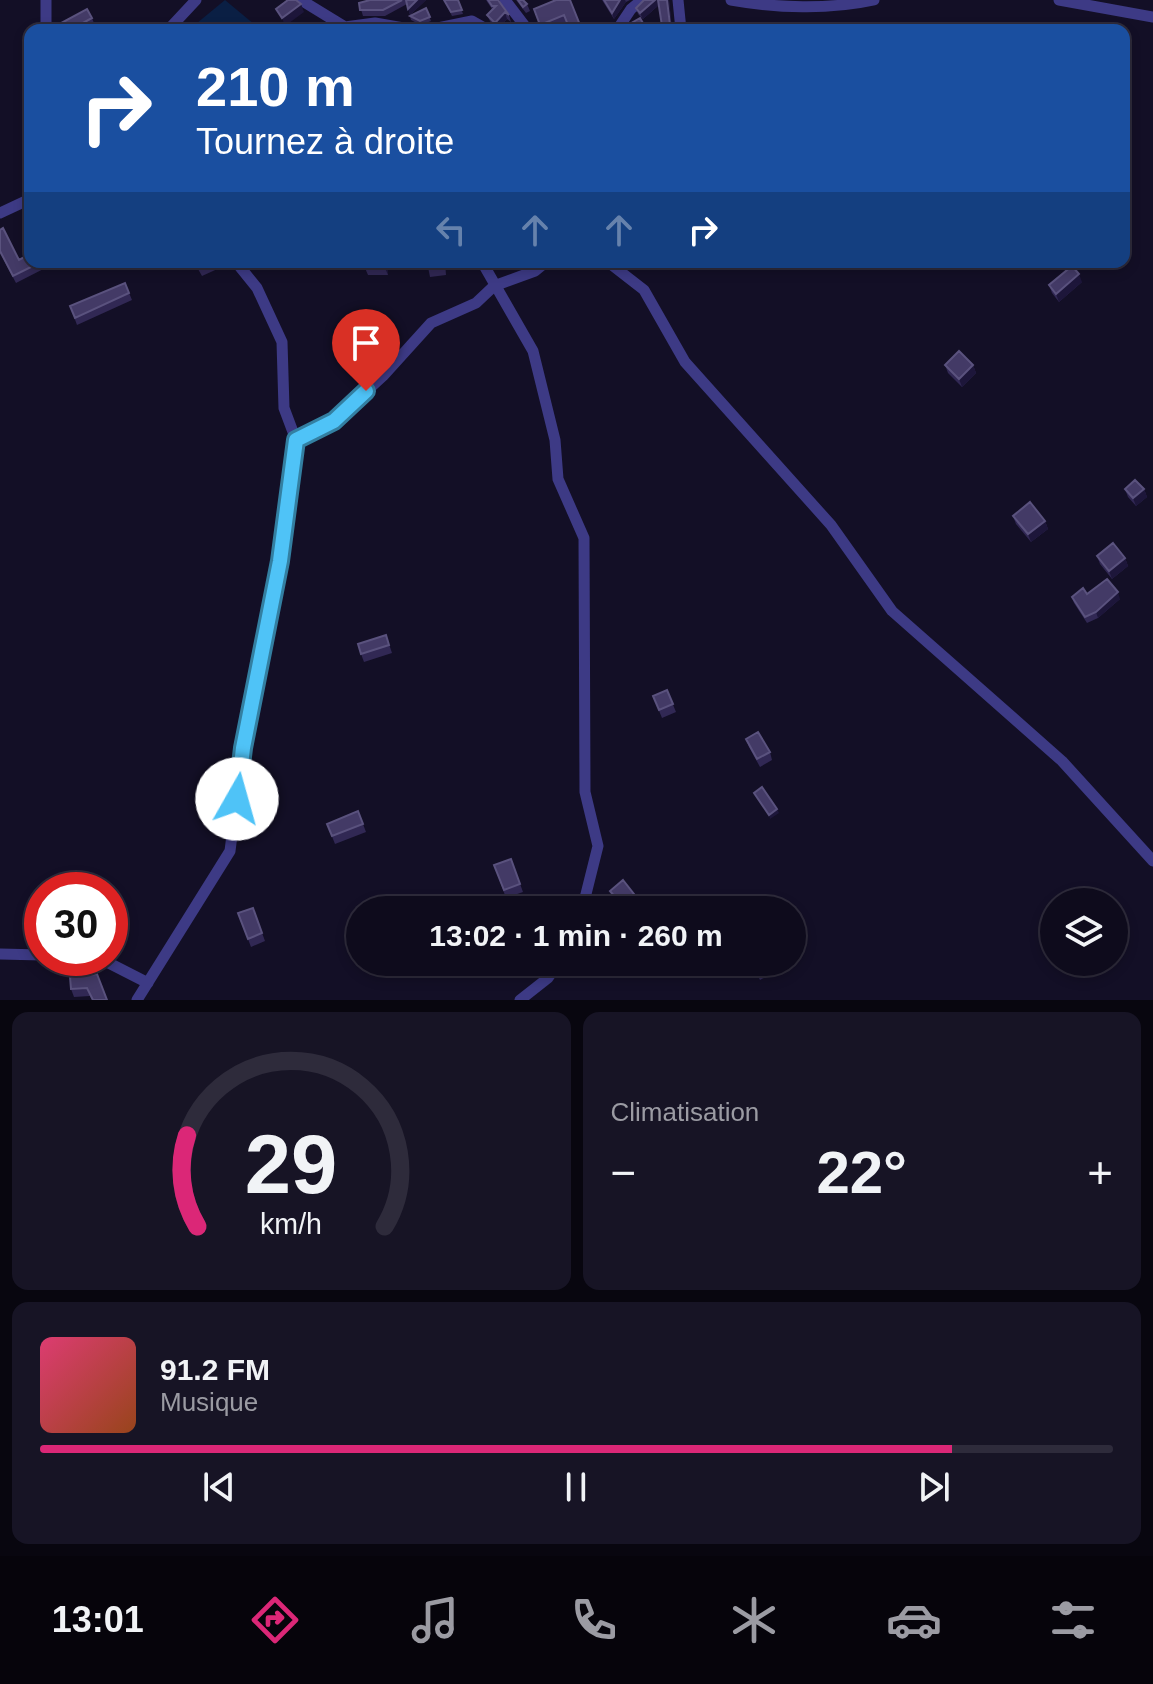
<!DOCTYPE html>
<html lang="fr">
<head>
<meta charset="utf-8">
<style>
	:root { --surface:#0e0b1c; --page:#171425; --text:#f1f3f6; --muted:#9b9ba3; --line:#2e2b3b; --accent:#db2777 }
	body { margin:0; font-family:Arial,sans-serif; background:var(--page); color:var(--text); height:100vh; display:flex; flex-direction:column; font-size:30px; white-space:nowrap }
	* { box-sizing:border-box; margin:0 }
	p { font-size:26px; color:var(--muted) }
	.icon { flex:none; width:44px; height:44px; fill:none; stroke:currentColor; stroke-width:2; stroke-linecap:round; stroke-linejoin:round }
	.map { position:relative; height:1000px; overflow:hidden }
	.details { display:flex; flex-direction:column; gap:12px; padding:12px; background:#08060f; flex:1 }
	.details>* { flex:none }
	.guide { position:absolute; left:24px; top:24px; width:1106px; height:244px; border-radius:16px; box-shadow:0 4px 12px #0003,0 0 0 2px var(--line); background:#1a4fa0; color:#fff; overflow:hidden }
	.controls { position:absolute; left:1040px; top:888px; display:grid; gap:16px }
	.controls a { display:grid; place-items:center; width:88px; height:88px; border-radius:50%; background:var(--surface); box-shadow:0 4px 12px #0003,0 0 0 2px var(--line); font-size:40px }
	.speed { position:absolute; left:24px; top:872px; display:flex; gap:16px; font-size:40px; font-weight:700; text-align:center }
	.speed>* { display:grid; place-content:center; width:104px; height:104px; border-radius:50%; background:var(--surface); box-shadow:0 4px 12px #0003,0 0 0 2px var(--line); line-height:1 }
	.speed .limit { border:12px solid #d22; background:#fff; color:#111 }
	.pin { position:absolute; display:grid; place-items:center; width:68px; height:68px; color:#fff; margin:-82px -34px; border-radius:50% 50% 50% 0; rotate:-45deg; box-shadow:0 0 8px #0007 }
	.pin .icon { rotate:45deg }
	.me { position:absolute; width:88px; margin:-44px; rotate:7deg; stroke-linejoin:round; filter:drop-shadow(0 0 6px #0008) }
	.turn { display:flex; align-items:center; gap:28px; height:168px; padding:0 40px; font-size:36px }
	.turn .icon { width:104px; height:104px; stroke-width:2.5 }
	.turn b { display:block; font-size:56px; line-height:68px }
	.lanes { display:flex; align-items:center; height:76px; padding:0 40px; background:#0003; justify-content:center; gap:40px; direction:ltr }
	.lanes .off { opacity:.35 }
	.big { font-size:60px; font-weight:800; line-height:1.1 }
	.details .card { flex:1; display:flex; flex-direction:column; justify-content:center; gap:12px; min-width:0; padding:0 28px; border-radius:16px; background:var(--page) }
	.details .dial { align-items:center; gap:0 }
	.dial svg { height:208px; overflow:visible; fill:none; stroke:var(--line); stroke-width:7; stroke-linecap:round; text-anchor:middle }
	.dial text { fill:var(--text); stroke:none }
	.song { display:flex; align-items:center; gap:24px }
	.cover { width:96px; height:96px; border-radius:12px; background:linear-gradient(135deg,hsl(340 70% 55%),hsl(20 70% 35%)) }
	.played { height:8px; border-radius:4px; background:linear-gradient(90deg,var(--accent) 85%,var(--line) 85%) }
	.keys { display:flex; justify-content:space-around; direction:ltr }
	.heat { display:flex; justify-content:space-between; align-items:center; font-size:44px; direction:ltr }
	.details .tiles { flex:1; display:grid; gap:12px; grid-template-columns:1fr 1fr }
	.card:last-child { grid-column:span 2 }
	.trip { position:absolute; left:346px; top:896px; width:460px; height:80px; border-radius:40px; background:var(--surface); box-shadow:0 4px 12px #0003,0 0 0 2px var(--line); font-weight:800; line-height:80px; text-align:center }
	.menu { display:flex; height:128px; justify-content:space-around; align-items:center; background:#06040b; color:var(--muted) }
	.menu .icon { width:56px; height:56px }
	.menu .current { color:var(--accent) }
	.menu b { font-size:36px; color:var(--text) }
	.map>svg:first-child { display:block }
	.water { fill:#0a1f44 }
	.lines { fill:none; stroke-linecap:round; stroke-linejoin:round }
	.minor { stroke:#3d3a85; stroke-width:11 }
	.wall { fill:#312854 }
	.shaded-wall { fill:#1d163a }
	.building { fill:#433a66; stroke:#5a527e; stroke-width:2 }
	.route-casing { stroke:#337fa1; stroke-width:20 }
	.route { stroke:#4fc3f7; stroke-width:14 }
</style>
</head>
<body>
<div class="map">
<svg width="1153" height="1000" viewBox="0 0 1153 1000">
	<rect width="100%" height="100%" fill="#130f26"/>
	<path class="water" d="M225 0 261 30H189L191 28Z"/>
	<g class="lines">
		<path class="minor" d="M301 0 345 27 375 23 415 30
			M505 0 528 30
			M678 0 681 30
			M731 0C776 8 829 10 874 0
			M1059 0 1153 17
			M46 30V0
			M168 30 196 0
			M428 30 472 21 488 30
			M617 30 631 9 642 0
			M0 213 30 199
			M236 262 257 288 282 342 284 408 296 440
			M482 262 533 351 555 440 558 479 584 538 585 792 598 846 582 910
			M608 262 644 290 685 362 831 525 892 611 1062 761 1153 861
			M0 954 42 955
			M99 958 148 983
			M137 1000 230 851 243 748 280 561 296 440 334 421 383 376 431 323 476 303 494 286 535 271 546 262
			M520 1000 548 978 559 962"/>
	</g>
	<path class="wall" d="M370 0H426L410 15 407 4 385 16H363L359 3Z
		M444 0H458L463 14 452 16Z
		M486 0H498L509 15 511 22 507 19 497 30 490 21 487 15 492 9Z
		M516 0H523L527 4 530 11 526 13Z
		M556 0 582 30 567 22 547 30H542L534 9Z
		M602 0H630L626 2 614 19Z
		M644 0H669L672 30H664L659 5 643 19 638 14 636 8Z
		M426 8 431 21 421 25 411 20 410 16Z
		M92 18 95 26 88 30H53Z
		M0 230 19 260 30 262H57L16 283 0 253Z
		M194 262H223L224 266 202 276Z
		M427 262H445L446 275 430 277Z
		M388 263V275H368L365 268Z
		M1082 282 1059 302 1052 293 1049 285Z
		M125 283 132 300 77 325 70 306Z
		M945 365H973L976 373 962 387 948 373Z
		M1125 489H1144L1147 497 1136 506 1128 497Z
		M1013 516 1045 521 1048 529 1031 542 1016 524Z
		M1097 556 1125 558 1128 566 1112 579 1100 564Z
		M1087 594 1120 599 1098 618 1087 623 1074 603 1072 597Z
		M386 635 392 653 364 662 361 654Z
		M667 690 676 712 662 718 653 696Z
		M746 739 770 752 772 760 760 767 749 747Z
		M358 811 366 832 335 844 327 824Z
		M511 859 523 892 506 898 494 865Z
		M610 891 640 906 636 910H622L613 899Z
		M253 908 265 941 251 947 238 913Z
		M428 962H451L453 969 433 977Z
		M751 962 770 965 773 973 760 980Z
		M70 977 107 1000H92L90 996 74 997 71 989Z"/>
	<path class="shaded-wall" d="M417 0H426L410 15 408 9Z
		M620 0H625L626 2 614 19 612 13Z
		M655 0H658L660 4 643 19 640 13Z
		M667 0H669L672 30 670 25Z
		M301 4 304 12 285 26 282 18Z
		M505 12 507 19 497 30 495 23Z
		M385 262 388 263V275L385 268Z
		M1079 274 1082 282 1059 302 1056 294Z
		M973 365 976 373 962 387 959 379Z
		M1144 489 1147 497 1136 506 1133 498Z
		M1045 521 1048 529 1031 542 1028 534Z
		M1125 558 1128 566 1112 579 1109 571Z
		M1118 592 1120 599 1098 618 1096 612Z
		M777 809 779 813 770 819 769 815Z
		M637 898 640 906 636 910H625V909Z"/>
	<path class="building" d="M288 0H296L301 4 282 18 276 9Z
		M370 0H402L383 10H360L359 3Z
		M406 0H417L408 9Z
		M444 0H458L462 10 451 12Z
		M488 0H498L509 15 505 12 495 23 487 15 496 6H492Z
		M518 0H523L527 4 523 7Z
		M556 0H570L582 30H570L564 15 540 25 534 9Z
		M604 0H620L612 13Z
		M644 0H655L640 13 636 8Z
		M658 0H667L670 25 662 26Z
		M426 8 430 17 420 21 410 16Z
		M87 9 92 18 70 30H53L52 28Z
		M640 18 647 30H630L628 25Z
		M373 28 387 30H355Z
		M3 228 19 260 30 254V262H41L13 276 0 251V230Z
		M196 262H212L199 268Z
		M365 262H385V268H365Z
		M427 262H443L444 267 427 269Z
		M1072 266 1079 274 1056 294 1049 285Z
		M125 283 129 293 75 318 70 306Z
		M959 351 973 365 959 379 945 365Z
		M1135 480 1144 489 1133 498 1125 489Z
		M1030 502 1045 521 1028 534 1013 516Z
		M1113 543 1125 558 1109 571 1097 556Z
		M1107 579 1118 592 1096 612 1085 617 1072 597 1083 588 1087 594Z
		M386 635 389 645 361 654 358 644Z
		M667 690 673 704 659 710 653 696Z
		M758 732 770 752 757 759 746 739Z
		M762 787 777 809 769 815 754 793Z
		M358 811 363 824 332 836 327 824Z
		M511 859 520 884 504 890 494 865Z
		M623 880 637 898 625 909 610 891Z
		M253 908 262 933 248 939 238 913Z
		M428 962H447L430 968Z
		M751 962H768L770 965 758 972Z
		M97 974 107 1000H93L87 988 71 989 70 977Z"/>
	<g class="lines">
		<g class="route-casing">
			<path id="route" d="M237 799 243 748 280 561 296 440 334 421 366 391"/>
		</g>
		<use href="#route" class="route"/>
	</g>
</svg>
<div class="controls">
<a><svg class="icon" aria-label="layers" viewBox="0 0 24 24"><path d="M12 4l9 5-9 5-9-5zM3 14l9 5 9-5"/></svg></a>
</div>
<div class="speed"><div class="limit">30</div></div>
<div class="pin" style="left:366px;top:391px;background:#d93025"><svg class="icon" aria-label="arrive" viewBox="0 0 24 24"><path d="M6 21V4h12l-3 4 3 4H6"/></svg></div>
<svg class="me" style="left:237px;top:799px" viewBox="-20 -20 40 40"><circle r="19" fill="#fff"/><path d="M0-13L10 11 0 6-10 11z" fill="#4fc3f7"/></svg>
<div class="trip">13:02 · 1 min · 260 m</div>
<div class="guide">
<div class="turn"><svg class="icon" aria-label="right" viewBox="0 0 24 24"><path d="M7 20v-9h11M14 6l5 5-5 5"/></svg><div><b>210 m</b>Tournez à droite</div></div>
<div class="lanes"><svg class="icon off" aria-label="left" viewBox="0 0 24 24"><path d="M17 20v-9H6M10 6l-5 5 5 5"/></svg><svg class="icon off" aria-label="ahead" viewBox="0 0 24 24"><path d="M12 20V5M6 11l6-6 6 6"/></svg><svg class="icon off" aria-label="ahead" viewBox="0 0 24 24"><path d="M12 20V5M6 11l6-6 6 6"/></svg><svg class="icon" aria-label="right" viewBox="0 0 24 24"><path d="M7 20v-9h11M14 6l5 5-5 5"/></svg></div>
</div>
</div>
<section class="details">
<div class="tiles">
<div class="card dial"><svg viewBox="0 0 100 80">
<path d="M14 69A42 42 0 1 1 86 69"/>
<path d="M14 69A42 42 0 0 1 10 34" stroke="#db2777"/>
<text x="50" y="56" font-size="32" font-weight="700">29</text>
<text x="50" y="72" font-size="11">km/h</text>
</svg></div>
<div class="card"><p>Climatisation</p>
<div class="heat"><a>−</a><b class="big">22°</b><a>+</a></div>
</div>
<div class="card">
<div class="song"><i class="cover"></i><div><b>91.2 FM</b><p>Musique</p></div></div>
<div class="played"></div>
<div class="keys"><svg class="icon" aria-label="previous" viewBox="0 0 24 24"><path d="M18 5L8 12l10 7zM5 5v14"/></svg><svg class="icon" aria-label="pause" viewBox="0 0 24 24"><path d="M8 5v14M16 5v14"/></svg><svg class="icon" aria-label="next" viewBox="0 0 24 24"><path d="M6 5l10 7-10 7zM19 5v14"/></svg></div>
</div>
</div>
</section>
<nav class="menu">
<b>13:01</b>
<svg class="icon current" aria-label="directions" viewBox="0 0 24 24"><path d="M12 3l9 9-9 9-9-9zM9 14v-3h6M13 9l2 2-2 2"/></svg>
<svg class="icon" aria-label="music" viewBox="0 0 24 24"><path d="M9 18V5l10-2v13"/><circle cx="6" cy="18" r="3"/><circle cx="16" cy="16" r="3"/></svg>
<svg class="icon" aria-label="phone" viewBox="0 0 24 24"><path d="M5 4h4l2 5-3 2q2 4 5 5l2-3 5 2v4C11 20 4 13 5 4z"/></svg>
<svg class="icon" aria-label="climate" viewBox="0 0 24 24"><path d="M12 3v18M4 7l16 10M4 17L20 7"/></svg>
<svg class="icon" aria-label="car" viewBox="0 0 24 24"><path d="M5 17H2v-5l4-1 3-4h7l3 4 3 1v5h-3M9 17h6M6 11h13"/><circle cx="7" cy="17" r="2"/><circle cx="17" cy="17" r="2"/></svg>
<svg class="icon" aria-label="filters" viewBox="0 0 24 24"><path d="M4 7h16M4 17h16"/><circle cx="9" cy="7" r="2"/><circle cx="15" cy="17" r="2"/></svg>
</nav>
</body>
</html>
